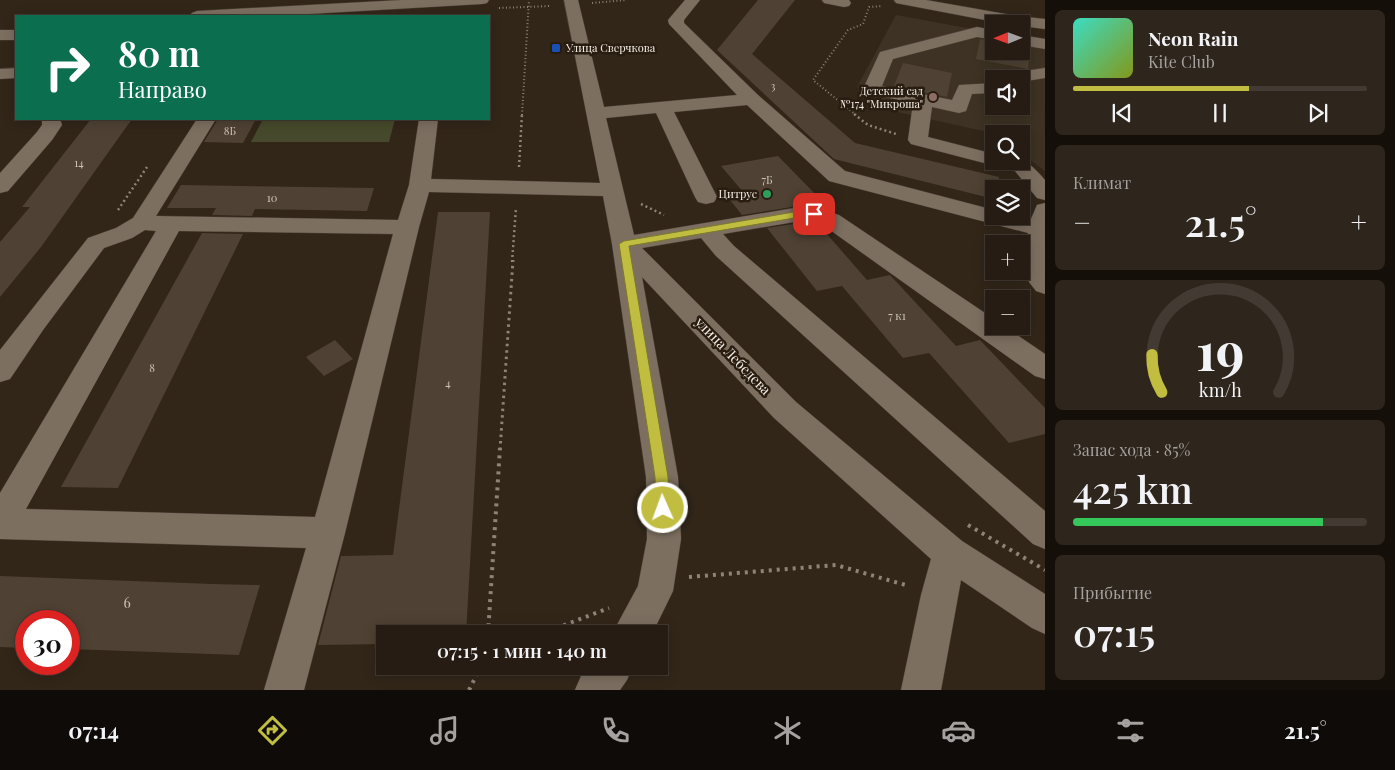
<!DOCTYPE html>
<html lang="ru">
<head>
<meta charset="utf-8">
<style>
	:root { --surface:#261c13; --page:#2e251c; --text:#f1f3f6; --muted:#a4a1a0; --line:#423a33; --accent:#c1bd40 }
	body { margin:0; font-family:"Playfair Display",serif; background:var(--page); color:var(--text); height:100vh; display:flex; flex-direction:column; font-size:19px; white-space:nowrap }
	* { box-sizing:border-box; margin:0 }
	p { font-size:16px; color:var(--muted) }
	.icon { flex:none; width:28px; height:28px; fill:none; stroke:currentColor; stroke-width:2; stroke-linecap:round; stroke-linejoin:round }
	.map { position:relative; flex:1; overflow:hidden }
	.side { display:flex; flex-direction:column; gap:10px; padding:10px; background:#150f0a; width:350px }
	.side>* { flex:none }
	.guide { position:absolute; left:15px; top:15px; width:475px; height:105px; border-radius:0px; box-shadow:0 2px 12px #0003,0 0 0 1px var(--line); background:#0b6e4f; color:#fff; overflow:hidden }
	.needle { width:32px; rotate:269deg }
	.buttons { position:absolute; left:985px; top:15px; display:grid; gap:10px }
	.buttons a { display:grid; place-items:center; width:45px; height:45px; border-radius:0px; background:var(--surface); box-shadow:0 2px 12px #0003,0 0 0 1px var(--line); font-size:25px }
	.speed { position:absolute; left:15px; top:610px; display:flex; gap:10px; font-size:25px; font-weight:700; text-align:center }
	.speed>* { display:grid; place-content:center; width:65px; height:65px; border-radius:50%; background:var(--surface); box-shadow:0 2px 12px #0003,0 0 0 1px var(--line); line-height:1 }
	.speed .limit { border:8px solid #d22; background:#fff; color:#111 }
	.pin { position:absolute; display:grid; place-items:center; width:42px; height:42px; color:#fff; margin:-21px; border-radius:10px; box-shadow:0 2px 8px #0006 }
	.me { position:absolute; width:55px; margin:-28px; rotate:358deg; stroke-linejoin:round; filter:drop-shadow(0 0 4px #0008) }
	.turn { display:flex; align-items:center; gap:18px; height:105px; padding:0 20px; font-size:22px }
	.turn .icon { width:65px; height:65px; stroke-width:2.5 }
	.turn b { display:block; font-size:35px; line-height:42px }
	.big { font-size:38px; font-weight:600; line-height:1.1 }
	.side .widget { flex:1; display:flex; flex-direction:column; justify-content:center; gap:8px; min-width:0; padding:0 18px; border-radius:8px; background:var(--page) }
	.side .dial { align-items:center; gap:0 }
	.dial svg { height:130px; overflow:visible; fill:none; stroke:var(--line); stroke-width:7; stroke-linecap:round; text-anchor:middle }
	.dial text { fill:var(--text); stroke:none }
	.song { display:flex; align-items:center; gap:15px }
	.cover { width:60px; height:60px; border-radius:8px; background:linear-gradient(135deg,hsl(170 70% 55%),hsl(70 70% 35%)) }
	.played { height:5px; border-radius:2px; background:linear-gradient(90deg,var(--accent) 60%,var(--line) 60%) }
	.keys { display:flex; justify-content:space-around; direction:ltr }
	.heat { display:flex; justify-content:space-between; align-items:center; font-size:28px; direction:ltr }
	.charge { height:8px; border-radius:4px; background:linear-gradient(90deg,#34c759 85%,var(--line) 0) }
	.trip { position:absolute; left:376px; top:625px; width:292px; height:50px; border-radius:0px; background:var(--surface); box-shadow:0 2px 12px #0003,0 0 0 1px var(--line); font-weight:600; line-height:50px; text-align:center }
	.tabs { display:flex; height:80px; justify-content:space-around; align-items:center; background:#0f0b08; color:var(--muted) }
	.tabs .icon { width:35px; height:35px }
	.tabs .on { color:var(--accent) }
	.tabs b { font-size:22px; color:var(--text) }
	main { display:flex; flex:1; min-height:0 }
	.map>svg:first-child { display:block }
	.education { fill:#3d3223; fill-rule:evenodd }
	.green { fill:#47492c }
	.building { fill:#4f4234 }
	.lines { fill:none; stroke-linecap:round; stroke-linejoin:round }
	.minor-casing { stroke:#4a4036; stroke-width:1 }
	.path-far3 { stroke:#8d8378; stroke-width:2; stroke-dasharray:1 2.5; stroke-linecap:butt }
	.path-far2 { stroke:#8d8378; stroke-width:2.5; stroke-dasharray:2 3; stroke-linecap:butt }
	.path-far1 { stroke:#8d8378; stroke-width:3; stroke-dasharray:2.5 4; stroke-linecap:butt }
	.path { stroke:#8d8378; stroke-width:4; stroke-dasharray:3 5; stroke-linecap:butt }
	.minor { fill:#7d6f60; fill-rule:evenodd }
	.route { fill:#c1bd40; stroke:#7d7b2a }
	.transit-dot { fill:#1a4fb4; stroke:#281d10; stroke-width:2 }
	.education-dot { fill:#8d6e63; stroke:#281d10; stroke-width:2 }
	.leisure-dot { fill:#2e9e5b; stroke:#281d10; stroke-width:2 }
	.labels { text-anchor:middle; stroke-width:5; stroke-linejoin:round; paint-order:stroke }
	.far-poi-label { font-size:11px; fill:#f6eee5; stroke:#281d10; text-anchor:end }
	.number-label { font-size:11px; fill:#ccc3b9 }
	.street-label { font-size:14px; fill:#f6eee5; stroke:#281d10 }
	.near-number-label { font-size:14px; fill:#ccc3b9 }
</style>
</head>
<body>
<main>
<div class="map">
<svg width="1045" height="690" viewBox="0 0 1045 690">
	<rect width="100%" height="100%" fill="#322619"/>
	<path class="education" d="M896 15 994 33V51H1021V38L1045 43V171L1021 153V134H997L897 112 857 87ZM994 79H1021V106H994Z"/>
	<path class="green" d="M263 119H395L389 142H251Z"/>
	<path class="building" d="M758 0H795L752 54 855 143 999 177 997 189H994V199L834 159 717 50Z
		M980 39 994 42V51H1021V47L1030 48 1028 69 976 59Z
		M903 63 952 73 947 97 894 86Z
		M91 119H132L41 247 0 297V242L30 207H22Z
		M218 119H256L243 143 204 142Z
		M778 156 823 202 742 215 727 196 744 193 721 166Z
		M181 185 374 188 367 211 255 209 252 216 212 215 216 208H167Z
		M438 212H490L466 634H385V644L318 645 341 556 393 555Z
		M800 223H812L819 225 867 280 890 275 956 346 980 340 1045 408V434L1009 443 929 353 903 358 842 286 817 291 767 228Z
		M202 233 243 234 118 488 61 487Z
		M335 340 353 359 324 376 306 357Z
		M0 576 212 584 260 585 239 655 69 649V621H26V648L0 647Z"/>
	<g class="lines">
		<g class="minor-casing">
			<path id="minor" d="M402 0H489L487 3 482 4 274 16H189L192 13 197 11Z
				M564 0H578L604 107 737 95 669 24 668 20 685 0H700L684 20V23L758 95 845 171 994 210V216H1018L1031 219 1037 205 1045 203V294L1036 291 1029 282 1028 233 829 181 747 105 674 112 717 197 714 202 706 204 698 202 695 197 656 113 606 118 634 235 800 207H814L839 215 994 319V326H1004L1045 354V379L1035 376 823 225 812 221H800L723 234 734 246 1045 511V549L1033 544 716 256 701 238 642 248 796 402 962 541 1045 594V634L1032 628 961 580 941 690H901L921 595 931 559 774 418 642 277 678 477 681 539 673 591 652 634H612L638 586 647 539 646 477 612 244 603 196 429 192 419 227 345 533 304 690H264L306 548 0 539V493L156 231 145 230 132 238 104 248 43 330 10 379 0 382V350L88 238 116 228 133 218 197 119H216L156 216 398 220 409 185 419 119H438L431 179 600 183ZM179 231 393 234 315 517 26 509Z
				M822 0H849L851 3 849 6 844 7 824 3Z
				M894 0H926L1017 16 1045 19V29L1021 26V24H1006L901 4 896 3Z
				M977 27 994 30V40L977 37 893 59 882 86 952 100 959 85 994 83V93L972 94 966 111 959 113 932 107 928 137 994 154V161C1024 161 1024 156 1045 180V200L1037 198 1015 171 911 144 908 140 913 103 866 93 863 89 880 52Z
				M0 30H16V40H0Z
				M1021 35 1045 39V49L1021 45Z
				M16 68V78L0 79V69Z
				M1045 68V78L1021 82V79H995L998 75 1004 74Z
				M42 119H60L62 125 52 140 8 191 0 193V173L37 132 42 125Z
				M588 666H633L627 680 620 690H575L581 676Z"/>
		</g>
		<path class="path-far3" d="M592 3 626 0
			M499 8 551 6
			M522 115 529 0
			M856 115 813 80 848 30 863 24 869 7 882 6"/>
		<path class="path-far2" d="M854 114 868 125 896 134
			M519 167 522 114
			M641 204 664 215
			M118 210 147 167
			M512 262 516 208"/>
		<path class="path-far1" d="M500 450 513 260"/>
		<path class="path" d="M968 525 1045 570
			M689 577 836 565 909 586
			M488 634 500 448
			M541 634 609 608
			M469 690 481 666"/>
		<use href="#minor" class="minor"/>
	</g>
	<path class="route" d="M800 211 814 212 819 214 814 217H800L629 246 668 477 670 508 668 512 663 514 658 512 656 508 655 477 619 244 624 241Z"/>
	<rect class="transit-dot" x="551" y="43" width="10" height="10" rx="2.5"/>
	<circle class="education-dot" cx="933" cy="97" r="5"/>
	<circle class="leisure-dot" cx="767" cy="194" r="5"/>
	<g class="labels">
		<g class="far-poi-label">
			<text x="566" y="52" text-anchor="start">Улица Сверчкова</text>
			<text x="923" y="95">Детский сад<tspan x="923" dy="13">№174 "Микроша"</tspan></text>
			<text x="757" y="198">Цитрус</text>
		</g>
		<g class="number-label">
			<text x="773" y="90">3</text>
			<text x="230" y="135">8Б</text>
			<text x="79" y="167">14</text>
			<text x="767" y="184">7Б</text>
			<text x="272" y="202">10</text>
			<text x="897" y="320">7 к1</text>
			<text x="152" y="372">8</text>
			<text x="448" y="387">4</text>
		</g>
		<g class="street-label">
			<text transform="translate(733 356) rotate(46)" y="5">улица Лебедева</text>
		</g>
		<g class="near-number-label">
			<text x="127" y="608">6</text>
		</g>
	</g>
</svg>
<div class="buttons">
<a><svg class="needle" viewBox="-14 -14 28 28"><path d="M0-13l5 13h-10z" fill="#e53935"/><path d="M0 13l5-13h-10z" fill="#a4a1a0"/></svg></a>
<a><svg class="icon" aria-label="sound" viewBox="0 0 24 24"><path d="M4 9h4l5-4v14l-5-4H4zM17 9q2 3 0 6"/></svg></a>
<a><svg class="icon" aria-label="search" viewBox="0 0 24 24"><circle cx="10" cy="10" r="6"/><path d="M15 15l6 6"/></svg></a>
<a><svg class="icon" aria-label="layers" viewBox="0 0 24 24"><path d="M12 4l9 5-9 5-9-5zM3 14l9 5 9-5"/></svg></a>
<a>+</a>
<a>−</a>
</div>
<div class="speed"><div class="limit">30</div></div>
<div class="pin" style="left:814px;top:214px;background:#d93025"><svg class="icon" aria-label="arrive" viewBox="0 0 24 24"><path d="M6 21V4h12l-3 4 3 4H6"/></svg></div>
<svg class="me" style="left:663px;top:508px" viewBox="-20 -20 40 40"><circle r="17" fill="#c1bd40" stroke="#fff" stroke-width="3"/><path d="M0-11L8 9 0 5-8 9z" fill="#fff"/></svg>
<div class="trip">07:15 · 1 мин · 140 m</div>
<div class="guide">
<div class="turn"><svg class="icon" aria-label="right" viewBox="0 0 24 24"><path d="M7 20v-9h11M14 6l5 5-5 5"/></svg><div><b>80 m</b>Направо</div></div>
</div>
</div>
<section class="side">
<div class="widget">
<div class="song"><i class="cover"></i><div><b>Neon Rain</b><p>Kite Club</p></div></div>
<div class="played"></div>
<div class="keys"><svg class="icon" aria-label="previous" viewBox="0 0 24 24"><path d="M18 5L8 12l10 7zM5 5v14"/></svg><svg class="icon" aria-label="pause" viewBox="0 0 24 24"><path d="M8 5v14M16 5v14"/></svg><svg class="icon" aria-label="next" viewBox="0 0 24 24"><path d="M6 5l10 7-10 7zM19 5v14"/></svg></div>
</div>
<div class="widget"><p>Климат</p>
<div class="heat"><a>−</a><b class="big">21.5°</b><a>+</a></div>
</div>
<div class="widget dial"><svg viewBox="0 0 100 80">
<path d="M14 69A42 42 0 1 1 86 69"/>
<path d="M14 69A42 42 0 0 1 8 46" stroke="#c1bd40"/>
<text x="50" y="56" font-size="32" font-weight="700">19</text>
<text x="50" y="72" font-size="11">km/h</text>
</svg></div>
<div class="widget"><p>Запас хода · 85%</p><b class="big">425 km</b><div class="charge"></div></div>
<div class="widget"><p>Прибытие</p><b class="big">07:15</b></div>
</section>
</main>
<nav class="tabs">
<b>07:14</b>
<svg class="icon on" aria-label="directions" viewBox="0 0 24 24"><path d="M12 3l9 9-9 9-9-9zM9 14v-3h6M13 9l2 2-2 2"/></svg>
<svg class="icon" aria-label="music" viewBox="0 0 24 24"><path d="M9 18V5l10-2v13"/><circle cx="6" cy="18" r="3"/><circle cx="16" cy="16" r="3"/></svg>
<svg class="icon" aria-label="phone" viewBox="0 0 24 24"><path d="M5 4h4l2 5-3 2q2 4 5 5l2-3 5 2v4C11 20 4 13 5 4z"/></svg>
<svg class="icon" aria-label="climate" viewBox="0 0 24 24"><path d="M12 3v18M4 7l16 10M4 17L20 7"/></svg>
<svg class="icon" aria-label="car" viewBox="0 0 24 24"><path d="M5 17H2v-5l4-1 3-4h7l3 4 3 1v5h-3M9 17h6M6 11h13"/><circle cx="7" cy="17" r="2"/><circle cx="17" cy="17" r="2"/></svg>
<svg class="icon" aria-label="filters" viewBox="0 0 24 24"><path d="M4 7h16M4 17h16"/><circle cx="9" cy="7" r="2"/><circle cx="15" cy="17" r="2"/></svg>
<b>21.5°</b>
</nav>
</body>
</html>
